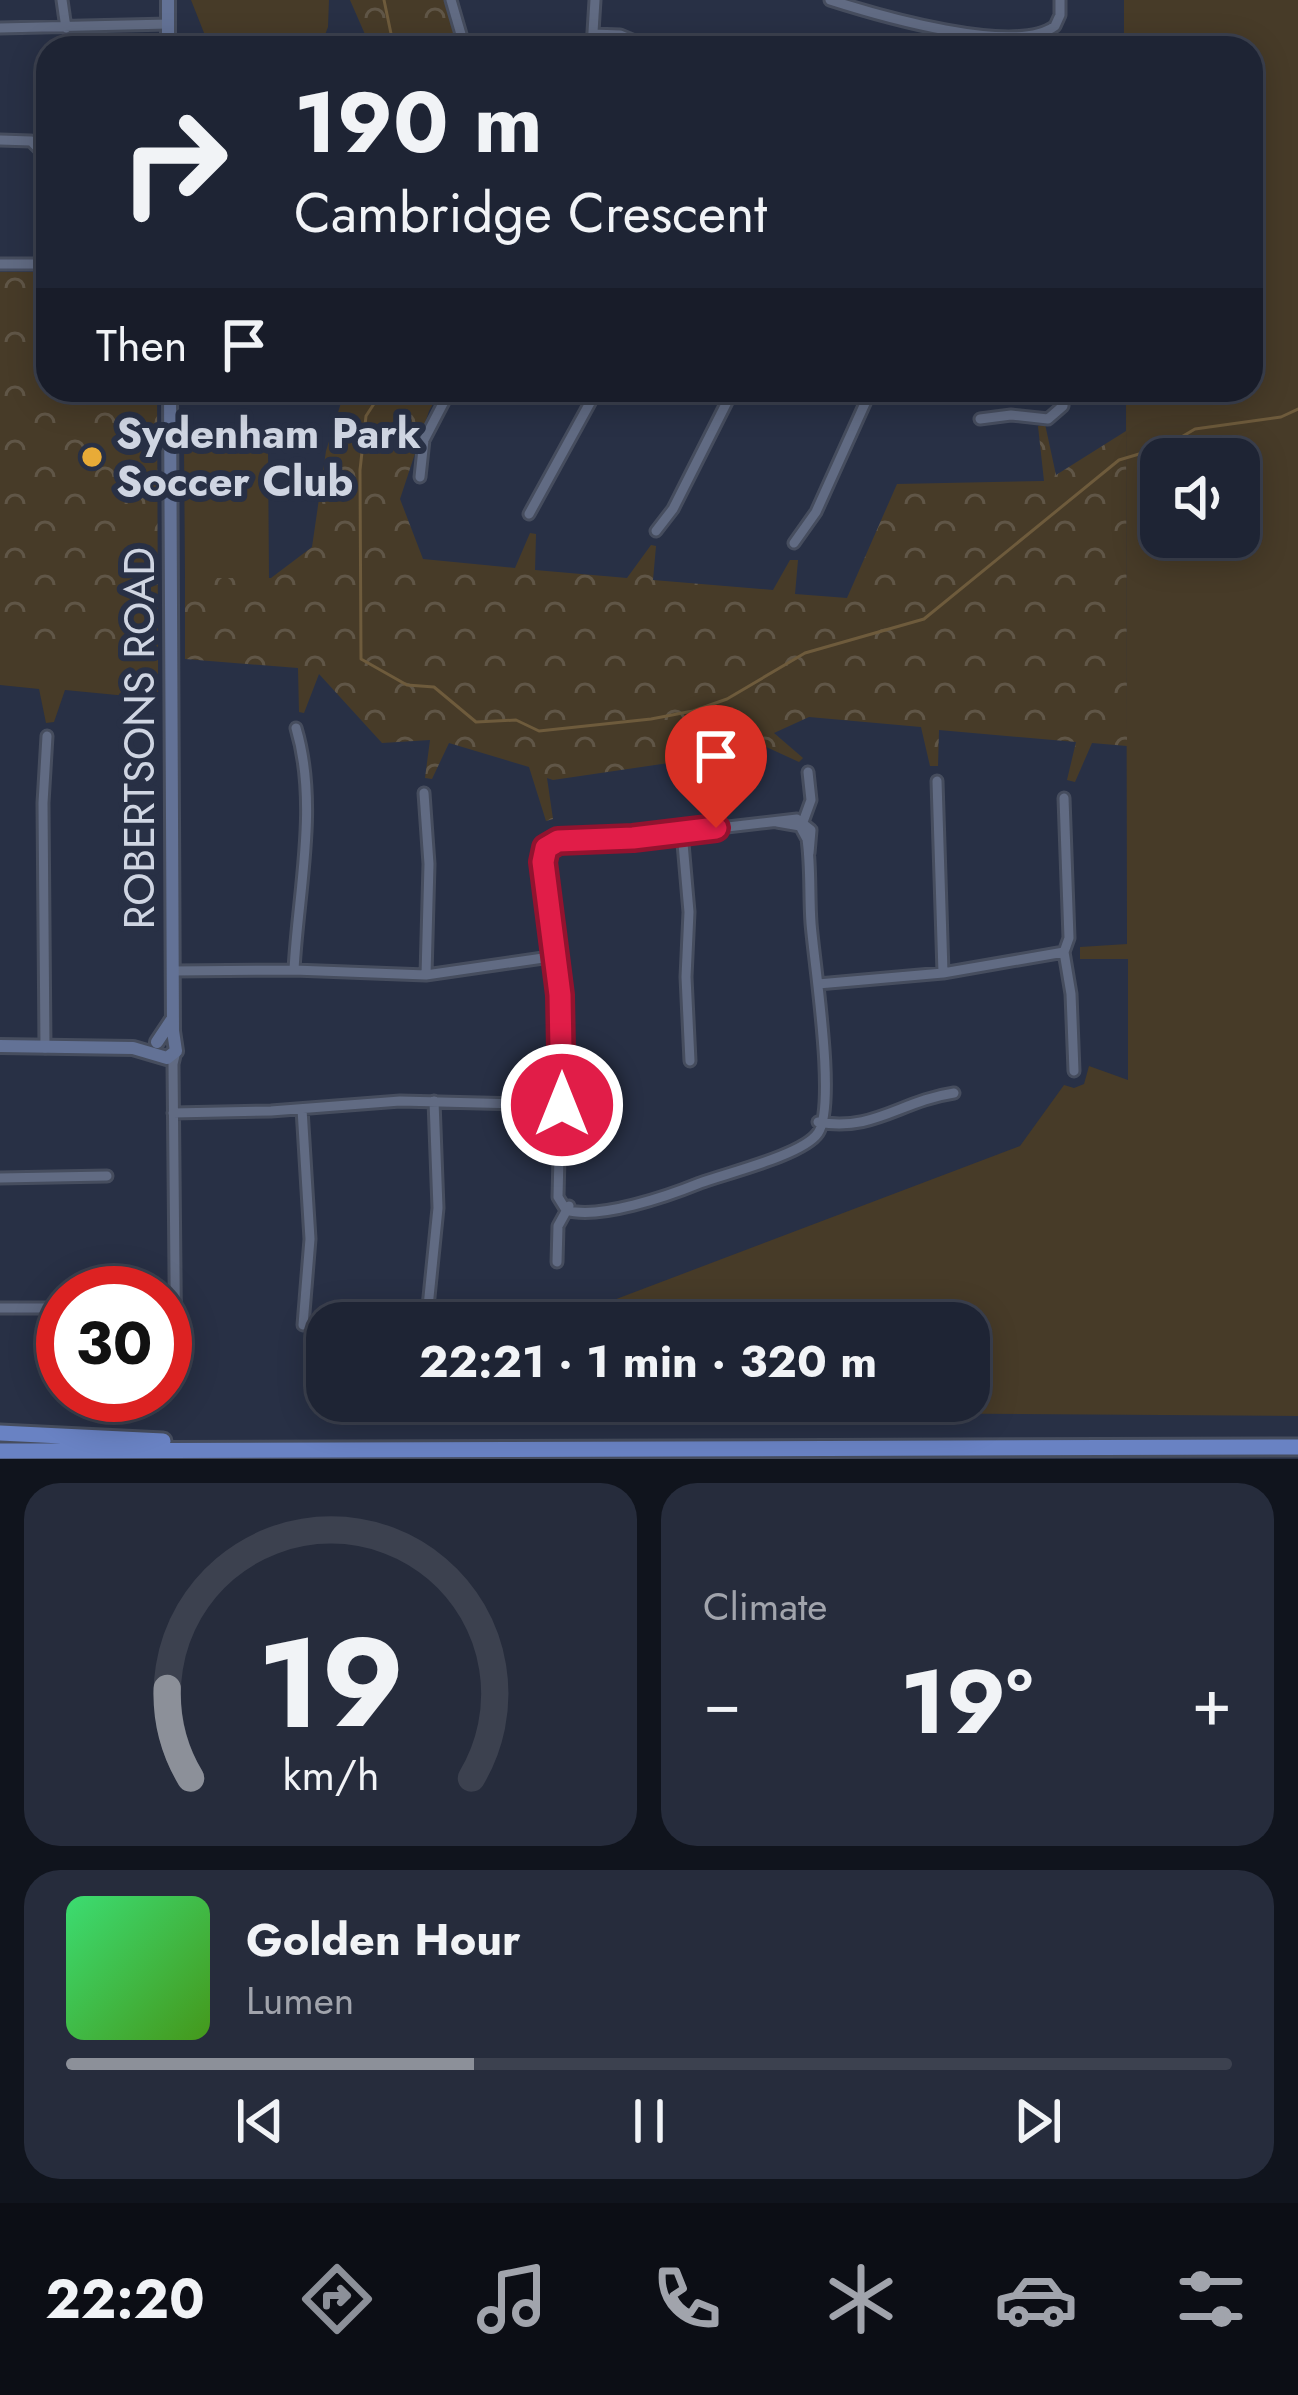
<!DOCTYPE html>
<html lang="en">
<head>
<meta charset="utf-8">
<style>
	:root { --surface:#1e2434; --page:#262c3c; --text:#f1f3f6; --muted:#a1a4ac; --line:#3c414f; --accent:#8c9099 }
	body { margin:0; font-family:Jost,sans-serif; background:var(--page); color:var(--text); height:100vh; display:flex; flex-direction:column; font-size:45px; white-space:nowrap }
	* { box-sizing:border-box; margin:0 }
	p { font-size:39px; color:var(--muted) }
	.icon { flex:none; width:66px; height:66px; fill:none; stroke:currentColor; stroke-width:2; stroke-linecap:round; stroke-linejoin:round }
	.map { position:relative; height:1459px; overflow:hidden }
	.drawer { display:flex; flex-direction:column; gap:24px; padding:24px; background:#10141d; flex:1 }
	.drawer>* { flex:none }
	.top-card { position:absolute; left:36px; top:36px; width:1227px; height:366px; border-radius:36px; box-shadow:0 6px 30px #0003,0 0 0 3px var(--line); background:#1e2434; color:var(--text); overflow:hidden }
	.fabs { position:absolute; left:1140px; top:438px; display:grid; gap:24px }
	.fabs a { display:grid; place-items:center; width:120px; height:120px; border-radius:24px; background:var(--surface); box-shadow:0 6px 30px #0003,0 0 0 3px var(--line); font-size:60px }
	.speed { position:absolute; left:36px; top:1266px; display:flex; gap:24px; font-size:60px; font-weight:700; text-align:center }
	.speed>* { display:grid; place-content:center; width:156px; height:156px; border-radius:50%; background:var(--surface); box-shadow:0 6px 30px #0003,0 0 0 3px var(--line); line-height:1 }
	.speed .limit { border:18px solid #d22; background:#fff; color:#111 }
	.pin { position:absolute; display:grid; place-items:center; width:102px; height:102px; color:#fff; margin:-123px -51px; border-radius:50% 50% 50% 0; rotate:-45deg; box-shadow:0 0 12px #0007 }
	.pin .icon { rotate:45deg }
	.me { position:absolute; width:132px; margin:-66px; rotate:0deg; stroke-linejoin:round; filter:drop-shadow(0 0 9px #0008) }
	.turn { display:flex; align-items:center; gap:42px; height:252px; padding:0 60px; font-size:54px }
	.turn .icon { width:156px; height:156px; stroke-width:2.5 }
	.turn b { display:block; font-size:84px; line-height:102px }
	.then { display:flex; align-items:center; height:114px; padding:0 60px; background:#0003; gap:24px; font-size:45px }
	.big { font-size:90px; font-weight:700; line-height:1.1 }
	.drawer .card { flex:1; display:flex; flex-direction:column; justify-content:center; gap:18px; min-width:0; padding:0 42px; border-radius:36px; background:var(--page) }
	.drawer .dial { align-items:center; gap:0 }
	.dial svg { height:312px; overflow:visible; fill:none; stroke:var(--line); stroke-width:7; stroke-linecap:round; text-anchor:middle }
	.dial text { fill:var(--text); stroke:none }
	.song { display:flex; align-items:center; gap:36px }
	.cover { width:144px; height:144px; border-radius:18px; background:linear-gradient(135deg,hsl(140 70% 55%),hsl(100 70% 35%)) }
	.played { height:12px; border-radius:6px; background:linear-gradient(90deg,var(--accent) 35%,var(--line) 35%) }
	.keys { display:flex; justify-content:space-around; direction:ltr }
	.heat { display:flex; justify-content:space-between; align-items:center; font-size:66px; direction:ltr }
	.drawer .tiles { flex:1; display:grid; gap:24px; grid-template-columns:1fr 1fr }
	.card:last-child { grid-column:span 2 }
	.trip { position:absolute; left:306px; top:1302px; width:684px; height:120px; border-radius:36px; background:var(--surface); box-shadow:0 6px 30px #0003,0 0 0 3px var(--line); font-weight:700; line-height:120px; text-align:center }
	.dock { display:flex; height:192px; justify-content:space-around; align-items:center; background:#0c0e15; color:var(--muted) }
	.dock .icon { width:84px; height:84px }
	.dock .current { color:var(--accent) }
	.dock b { font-size:54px; color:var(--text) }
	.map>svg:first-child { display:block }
	.grass { fill:#473b28; fill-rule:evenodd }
	.park { fill:url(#park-crowns) }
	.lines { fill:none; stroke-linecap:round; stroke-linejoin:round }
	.stream { stroke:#6e5b3c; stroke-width:3 }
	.street-casing { stroke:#464d5e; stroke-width:15 }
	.secondary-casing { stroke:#464d5e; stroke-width:18 }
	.highway-casing { stroke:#464d5e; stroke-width:21 }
	.street { stroke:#616b83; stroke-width:9 }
	.secondary { stroke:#637296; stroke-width:12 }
	.highway { stroke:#6982c3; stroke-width:15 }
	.route-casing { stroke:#92132f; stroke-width:30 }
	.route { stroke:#e11d48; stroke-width:21 }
	.poi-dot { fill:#e8ab37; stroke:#283045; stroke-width:4.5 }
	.labels { text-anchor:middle; stroke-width:12; stroke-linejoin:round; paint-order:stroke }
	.poi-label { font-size:42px; font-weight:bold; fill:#cfd5e2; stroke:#283045; text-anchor:start }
	.street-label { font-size:42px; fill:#cfd5e2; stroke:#283045 }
</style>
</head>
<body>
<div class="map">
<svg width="1298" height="1459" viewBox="0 0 1298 1459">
	<defs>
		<pattern id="park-crowns" width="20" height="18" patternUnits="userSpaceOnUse" patternTransform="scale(3)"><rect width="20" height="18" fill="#473b28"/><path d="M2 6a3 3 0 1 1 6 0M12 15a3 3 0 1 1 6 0" fill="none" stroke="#605647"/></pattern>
	</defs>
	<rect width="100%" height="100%" fill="#283045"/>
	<path class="grass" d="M191 0H329L328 27 320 48H210Z
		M1124 0H1298V1416L328 1409 348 1401H969V1323H553L1020 1146 1064 1085 1074 1088 1084 1084 1089 1066 1128 1080V959H1080V947L1127 944 1126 390H1251V48H1124ZM1161 459H1239V537H1161Z
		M268 446 269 578H185L184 447Z
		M0 645H158V699L65 690 54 722 46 723 39 689 0 685Z"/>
	<path class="park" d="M350 0H447L461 48H371Z
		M0 272H48V390H157L158 645H0Z
		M345 390H441L429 411 400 499 423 559 515 568 530 533 536 534 535 570 627 578 651 545 656 546 653 580 773 590 790 560H798L795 594 847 598 897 484 1044 481 1038 426 1045 424 1056 475 1126 431 1127 746 1092 743 1075 782 1067 780 1076 742 939 730 938 766H930L921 727 809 717 774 733 803 758 799 762 753 741 723 755 553 780 547 778 553 819 546 821 529 767 449 743 432 779 425 778 430 740 382 743 319 674 304 713 299 712 298 668 185 659V578H271L312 547 326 451Z"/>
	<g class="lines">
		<path class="stream" d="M384 0 394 48
			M383 390 366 416 360 470 361 659 407 685 434 687 476 722 516 720 539 731 651 719 693 711 727 699 805 653 924 619 1119 460 1166 446 1195 429 1281 417 1298 409"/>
		<g class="street-casing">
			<path id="street" d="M62 0 66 28
				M451 0 465 48
				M830 0C877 15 1015 56 1055 26L1060 15V0
				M0 28 168 24
				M593 34 620 35 651 48
				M592 48 595 0
				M0 140 31 141 41 151 42 263
				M0 264H48
				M980 419 1011 415 1048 419 1063 406 1064 390
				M420 477 424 440 450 390
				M529 514 597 390
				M656 531 673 509 733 390
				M794 543 816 512 871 390
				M937 781 943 973
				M424 793 429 864 426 975
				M777 822 800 826 807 839C811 867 809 895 811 923 814 963 837 1105 818 1133 803 1155 727 1173 700 1183 668 1196 599 1220 566 1210L558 1197 562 1034 557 956 543 862 546 848 558 841 633 838 797 819 811 830 809 853
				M803 822 811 800 808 772
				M682 832 689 912 686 977 690 1061
				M1064 952 1071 994 1074 1071
				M294 970C298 891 319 805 296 728
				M173 971 294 970 426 975 557 956
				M818 984 943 973 1064 952 1069 938 1064 798
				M45 1048 43 803 47 736
				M302 1109 310 1239 303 1325
				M173 1113 271 1111 400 1101 562 1105
				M818 1122C874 1132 900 1101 954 1093
				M0 1178 107 1176
				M557 1262 558 1226 569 1206
				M428 1307 438 1208 434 1101
				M0 1308H63
				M176 1378 173 1064 176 1051"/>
		</g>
		<g class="secondary-casing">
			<path id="secondary" d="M168 0V48
				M157 1042 171 1021
				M0 1046 133 1048 167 1058 176 1051 173 1031 170 390"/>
		</g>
		<g class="highway-casing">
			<path id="highway" d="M0 1433 163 1441
				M0 1451 1298 1447"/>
		</g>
		<use href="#street" class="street"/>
		<use href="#secondary" class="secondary"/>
		<use href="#highway" class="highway"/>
	</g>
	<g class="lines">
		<g class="route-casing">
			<path id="route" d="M562 1105 560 995 543 862 546 848 558 841 633 838 716 828"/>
		</g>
		<use href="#route" class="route"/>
	</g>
	<circle class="poi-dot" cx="92" cy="457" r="12"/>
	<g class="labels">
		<g class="poi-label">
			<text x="116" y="448">Sydenham Park<tspan x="116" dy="48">Soccer Club</tspan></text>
		</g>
		<g class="street-label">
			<text transform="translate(139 738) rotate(-90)" y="15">ROBERTSONS ROAD</text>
		</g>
	</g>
</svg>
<div class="fabs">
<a><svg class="icon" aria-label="sound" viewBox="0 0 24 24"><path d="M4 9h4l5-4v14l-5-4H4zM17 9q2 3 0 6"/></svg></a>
</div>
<div class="speed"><div class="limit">30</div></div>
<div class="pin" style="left:716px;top:828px;background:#d93025"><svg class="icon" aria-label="arrive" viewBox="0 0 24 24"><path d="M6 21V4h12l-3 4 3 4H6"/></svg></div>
<svg class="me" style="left:562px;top:1105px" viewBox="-20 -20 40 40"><circle r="17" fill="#e11d48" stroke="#fff" stroke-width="3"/><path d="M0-11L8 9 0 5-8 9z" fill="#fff"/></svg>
<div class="trip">22:21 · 1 min · 320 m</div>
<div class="top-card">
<div class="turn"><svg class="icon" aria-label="right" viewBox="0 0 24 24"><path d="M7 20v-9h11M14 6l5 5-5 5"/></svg><div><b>190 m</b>Cambridge Crescent</div></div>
<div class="then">Then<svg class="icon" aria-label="arrive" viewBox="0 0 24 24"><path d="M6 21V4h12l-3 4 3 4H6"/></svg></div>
</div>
</div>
<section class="drawer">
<div class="tiles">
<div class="card dial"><svg viewBox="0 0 100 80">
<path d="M14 69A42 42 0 1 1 86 69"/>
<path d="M14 69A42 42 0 0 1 8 46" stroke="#8c9099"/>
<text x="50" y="56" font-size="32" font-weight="700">19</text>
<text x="50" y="72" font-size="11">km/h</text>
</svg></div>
<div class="card"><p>Climate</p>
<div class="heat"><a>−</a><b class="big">19°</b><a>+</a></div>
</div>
<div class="card">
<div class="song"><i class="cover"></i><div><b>Golden Hour</b><p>Lumen</p></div></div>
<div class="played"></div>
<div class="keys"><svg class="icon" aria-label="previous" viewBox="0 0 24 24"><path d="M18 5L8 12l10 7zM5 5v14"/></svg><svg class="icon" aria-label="pause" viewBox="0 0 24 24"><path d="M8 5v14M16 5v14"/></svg><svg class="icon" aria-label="next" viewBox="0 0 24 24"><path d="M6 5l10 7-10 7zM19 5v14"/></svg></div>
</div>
</div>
</section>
<nav class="dock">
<b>22:20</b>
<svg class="icon current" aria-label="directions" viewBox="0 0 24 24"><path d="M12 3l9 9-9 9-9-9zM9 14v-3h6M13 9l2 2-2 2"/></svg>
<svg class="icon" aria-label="music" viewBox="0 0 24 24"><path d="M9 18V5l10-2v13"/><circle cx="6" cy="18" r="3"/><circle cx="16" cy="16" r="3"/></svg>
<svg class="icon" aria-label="phone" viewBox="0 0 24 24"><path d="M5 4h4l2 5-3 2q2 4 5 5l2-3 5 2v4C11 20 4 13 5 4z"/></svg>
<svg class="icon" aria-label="climate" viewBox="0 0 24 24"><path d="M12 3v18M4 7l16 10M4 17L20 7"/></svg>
<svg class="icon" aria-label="car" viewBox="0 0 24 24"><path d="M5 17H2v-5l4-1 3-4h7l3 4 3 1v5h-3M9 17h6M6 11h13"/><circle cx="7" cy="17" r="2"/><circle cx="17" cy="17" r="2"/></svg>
<svg class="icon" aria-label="filters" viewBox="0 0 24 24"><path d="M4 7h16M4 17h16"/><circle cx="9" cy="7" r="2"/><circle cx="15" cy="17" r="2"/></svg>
</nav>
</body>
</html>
